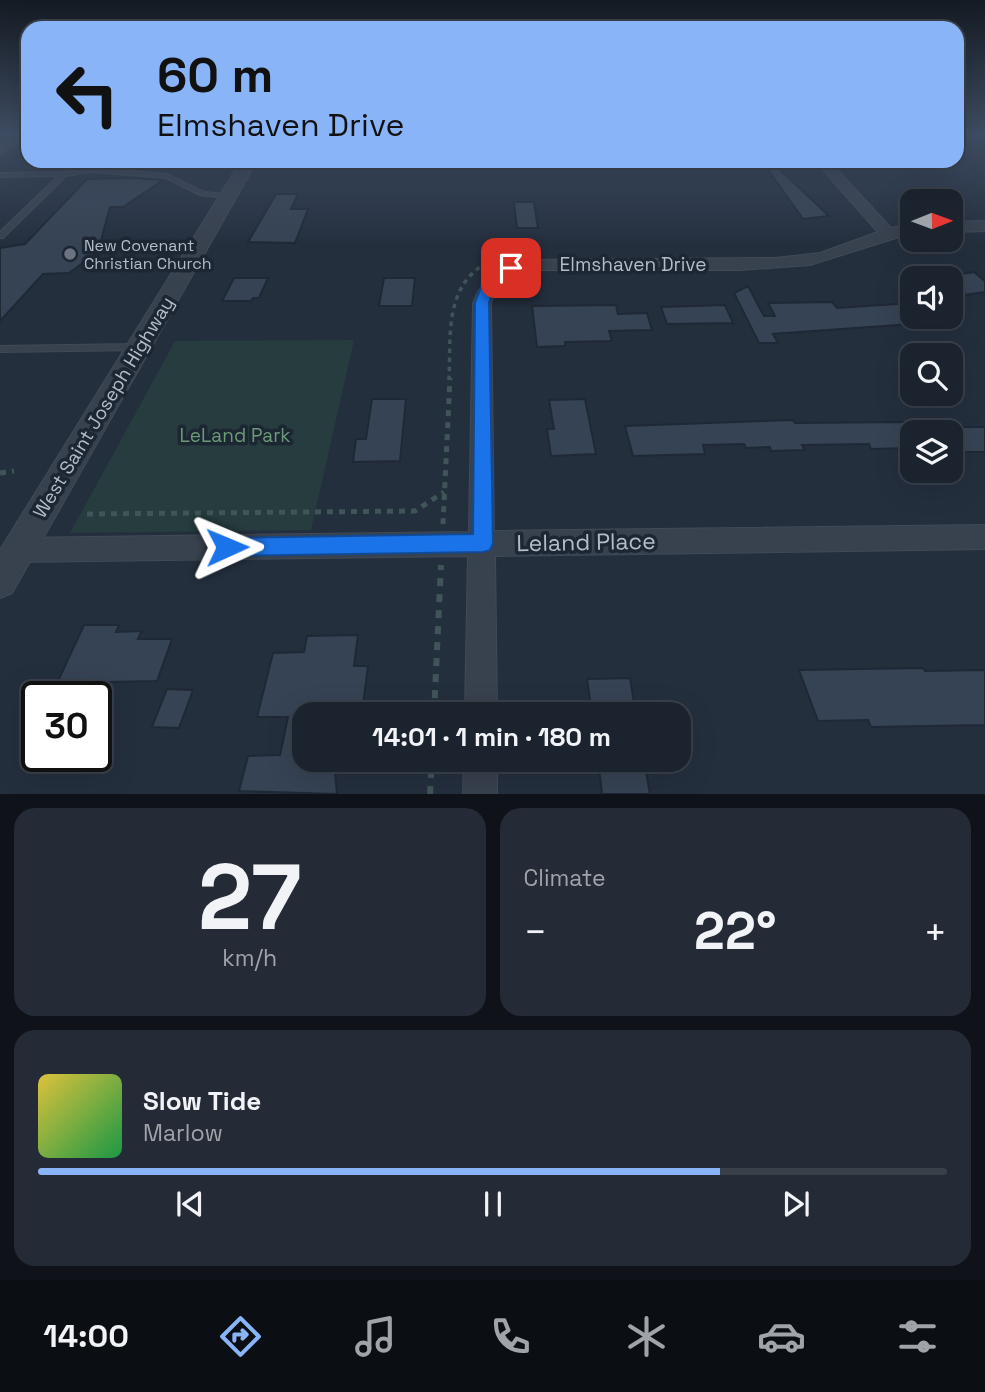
<!DOCTYPE html>
<html lang="en">
<head>
<meta charset="utf-8">
<style>
	:root { --surface:#1b232e; --page:#242b36; --text:#f1f3f6; --muted:#a0a4aa; --line:#39404a; --accent:#8ab4f8 }
	body { margin:0; font-family:"Space Grotesk",sans-serif; background:var(--page); color:var(--text); height:100vh; display:flex; flex-direction:column; font-size:26px; white-space:nowrap }
	* { box-sizing:border-box; margin:0 }
	p { font-size:23px; color:var(--muted) }
	.icon { flex:none; width:38px; height:38px; fill:none; stroke:currentColor; stroke-width:2; stroke-linecap:round; stroke-linejoin:round }
	.map { position:relative; height:794px; overflow:hidden }
	.side { display:flex; flex-direction:column; gap:14px; padding:14px; background:#0f1319; flex:1 }
	.side>* { flex:none }
	.top-card { position:absolute; left:21px; top:21px; width:943px; height:147px; border-radius:21px; box-shadow:0 7px 28px #0002,0 0 0 2px var(--line); background:#8ab4f8; color:#111; overflow:hidden }
	.needle { width:46px; rotate:89deg }
	.controls { position:absolute; left:900px; top:189px; display:grid; gap:14px }
	.controls a { display:grid; place-items:center; width:63px; height:63px; border-radius:14px; background:var(--surface); box-shadow:0 7px 28px #0002,0 0 0 2px var(--line); font-size:35px }
	.speed { position:absolute; left:21px; top:681px; display:flex; gap:14px; font-size:35px; font-weight:700; text-align:center }
	.speed>* { display:grid; place-content:center; width:91px; height:91px; border-radius:50%; background:var(--surface); box-shadow:0 7px 28px #0002,0 0 0 2px var(--line); line-height:1 }
	.speed .limit { border:4px solid #111; border-radius:10px; background:#fff; color:#111 }
	.pin { position:absolute; display:grid; place-items:center; width:60px; height:60px; color:#fff; margin:-30px; border-radius:14px; box-shadow:0 4px 10px #0006 }
	.me { position:absolute; width:77px; margin:-38px; rotate:89deg; stroke-linejoin:round; filter:drop-shadow(0 0 5px #0008) }
	.turn { display:flex; align-items:center; gap:24px; height:147px; padding:0 21px; font-size:32px }
	.turn .icon { width:91px; height:91px; stroke-width:2.5 }
	.turn b { display:block; font-size:49px; line-height:60px }
	.big { font-size:52px; font-weight:700; line-height:1.1 }
	.side .card { flex:1; display:flex; flex-direction:column; justify-content:center; gap:10px; min-width:0; padding:0 24px; border-radius:21px; background:var(--page) }
	.side .dial { align-items:center; gap:0 }
	.dial b { font-size:91px; line-height:1 }
	.song { display:flex; align-items:center; gap:21px }
	.cover { width:84px; height:84px; border-radius:10px; background:linear-gradient(135deg,hsl(50 70% 55%),hsl(140 70% 35%)) }
	.played { height:7px; border-radius:4px; background:linear-gradient(90deg,var(--accent) 75%,var(--line) 75%) }
	.keys { display:flex; justify-content:space-around; direction:ltr }
	.heat { display:flex; justify-content:space-between; align-items:center; font-size:38px; direction:ltr }
	.side .tiles { flex:1; display:grid; gap:14px; grid-template-columns:1fr 1fr }
	.card:last-child { grid-column:span 2 }
	.trip { position:absolute; left:292px; top:702px; width:399px; height:70px; border-radius:21px; background:var(--surface); box-shadow:0 7px 28px #0002,0 0 0 2px var(--line); font-weight:700; line-height:70px; text-align:center }
	.tab-bar { display:flex; height:112px; justify-content:space-around; align-items:center; background:#0b0e12; color:var(--muted) }
	.tab-bar .icon { width:49px; height:49px }
	.tab-bar .on { color:var(--accent) }
	.tab-bar b { font-size:32px; color:var(--text) }
	.map>svg:first-child { display:block }
	.green { fill:#263c3f }
	.building { fill:#364354; stroke:#1f2835; stroke-width:2 }
	.lines { fill:none; stroke-linecap:round; stroke-linejoin:round }
	.service-casing { stroke:#414a57; stroke-width:2 }
	.minor-casing { stroke:#414a57; stroke-width:2 }
	.tertiary-casing { stroke:#414a57; stroke-width:2 }
	.path-far2 { stroke:#3f5557; stroke-width:3.5; stroke-dasharray:4.5 4.5; stroke-linecap:butt }
	.path-far1 { stroke:#3f5557; stroke-width:5; stroke-dasharray:6 6; stroke-linecap:butt }
	.path { stroke:#3f5557; stroke-width:6; stroke-dasharray:8 8; stroke-linecap:butt }
	.service { fill:#38414e; fill-rule:evenodd }
	.minor { fill:#38414e; fill-rule:evenodd }
	.tertiary { fill:#38414e; fill-rule:evenodd }
	.route { fill:#1a73e8; stroke:#114b97; stroke-width:2 }
	.worship-dot { fill:#6b7280; stroke:#1d2633; stroke-width:2.5 }
	.labels { text-anchor:middle; stroke-width:7; stroke-linejoin:round; paint-order:stroke }
	.far-poi-label { font-size:16px; fill:#b4bcc9; stroke:#1d2633; text-anchor:start }
	.street-label { font-size:19px; fill:#b4bcc9; stroke:#1d2633 }
	.park-label { font-size:19px; fill:#6b9a76; stroke:#1d2633 }
	.near-street-label { font-size:23px; fill:#b4bcc9; stroke:#1d2633 }
</style>
</head>
<body>
<div class="map">
<svg width="985" height="794" viewBox="0 0 985 794">
	<rect width="100%" height="100%" fill="#242f3e"/>
	<path class="green" d="M354 340 311 530 70 533 175 341Z"/>
	<path class="building" d="M775 165 829 216 803 219 769 171Z
		M134 178 163 180 123 207H110L98 252 69 273 43 274 0 321V248L25 244 87 179Z
		M276 194H298L291 209H308L295 243 248 242Z
		M514 202H534L538 228H517Z
		M974 272 985 281V292L950 297V276Z
		M234 278H268L259 298H253L251 301H222Z
		M384 278H415L412 306H379Z
		M748 286 764 316H775L768 303 832 302 837 308 912 303V324L773 334 778 343H759L734 293Z
		M616 305 618 314 647 313 652 330 609 331 612 341 565 342V346L537 347 532 306Z
		M725 305 733 323 667 324 661 307Z
		M372 399H406L400 461 353 462 356 439H366Z
		M585 399 596 454 551 456 547 429H554L549 400Z
		M793 420 795 423 905 422 912 427V448L871 449 869 444 802 445 805 450 771 451 770 447 746 448 744 444 703 445 705 454 633 456 625 426Z
		M950 427H985V452H950Z
		M84 625H119L116 632 142 631 138 639H172L157 681 57 683Z
		M358 635 354 666H368L362 713 304 714V760H334L337 794 239 791 248 756 280 755 288 717H257L273 653 304 652 307 636Z
		M923 668 925 671 985 670V725L871 727 868 720 818 721 799 670Z
		M630 678 636 714H592L587 679Z
		M167 689 193 690 179 728 152 727Z
		M598 760H644L650 794H602Z"/>
	<g class="lines">
		<g class="service-casing">
			<path id="service" d="M92 168 167 174 204 192 228 194 232 196 228 198 200 195 166 178 92 172 66 176 3 238H0V232L58 176 0 177V173L64 172Z
				M138 344 143 347 138 350 0 352V346Z"/>
		</g>
		<g class="minor-casing">
			<path id="minor" d="M14 133H28L0 155V145Z
				M815 161H829L891 228 912 223V233L810 265 739 270H526C507 275 497 285 491 303L494 531 985 525V549L495 556 497 714H465L468 556 19 562 10 559 6 550 10 541 19 538 469 532 473 303C483 276 499 266 526 260L775 258 820 253 878 232Z
				M985 221V231L950 232V222Z
				M464 760H497V794H463Z"/>
		</g>
		<g class="tertiary-casing">
			<path id="tertiary" d="M241 161H257L12 593 0 598V550Z"/>
		</g>
		<path class="path-far2" d="M449 380C451 338 444 290 483 265"/>
		<path class="path-far1" d="M0 473 14 471
			M87 514 415 511 444 492
			M443 524 450 378"/>
		<path class="path" d="M434 714 441 565
			M430 794 432 760"/>
		<use href="#service" class="service"/>
		<use href="#minor" class="minor"/>
		<use href="#tertiary" class="tertiary"/>
	</g>
	<linearGradient id="sky" x2="0" y2="1"><stop stop-color="#141a22"/><stop offset="0.55" stop-color="#3f4d63"/><stop offset="1" stop-color="#3f4d63" stop-opacity="0"/></linearGradient>
	<rect width="985" height="244" fill="url(#sky)"/>
	<path class="route" d="M511 264 517 268 494 287 489 303 493 543 490 550 483 552 227 556 220 553 217 547 220 540 227 538 473 534 475 303 483 282Z"/>
	<circle class="worship-dot" cx="70" cy="254" r="7"/>
	<g class="labels">
		<g class="far-poi-label">
			<text x="84" y="251">New Covenant<tspan x="84" dy="18">Christian Church</tspan></text>
		</g>
		<g class="street-label">
			<text x="633" y="271">Elmshaven Drive</text>
			<text transform="translate(103 407) rotate(-59)" y="7">West Saint Joseph Highway</text>
		</g>
		<g class="park-label">
			<text x="235" y="442">LeLand Park</text>
		</g>
		<g class="near-street-label">
			<text transform="translate(586 542) rotate(-1)" y="8">Leland Place</text>
		</g>
	</g>
</svg>
<div class="controls">
<a><svg class="needle" viewBox="-14 -14 28 28"><path d="M0-13l5 13h-10z" fill="#e53935"/><path d="M0 13l5-13h-10z" fill="#a0a4aa"/></svg></a>
<a><svg class="icon" aria-label="sound" viewBox="0 0 24 24"><path d="M4 9h4l5-4v14l-5-4H4zM17 9q2 3 0 6"/></svg></a>
<a><svg class="icon" aria-label="search" viewBox="0 0 24 24"><circle cx="10" cy="10" r="6"/><path d="M15 15l6 6"/></svg></a>
<a><svg class="icon" aria-label="layers" viewBox="0 0 24 24"><path d="M12 4l9 5-9 5-9-5zM3 14l9 5 9-5"/></svg></a>
</div>
<div class="speed"><div class="limit">30</div></div>
<div class="pin" style="left:511px;top:268px;background:#d93025"><svg class="icon" aria-label="arrive" viewBox="0 0 24 24"><path d="M6 21V4h12l-3 4 3 4H6"/></svg></div>
<svg class="me" style="left:227px;top:547px" viewBox="-20 -20 40 40"><path d="M0-17L14 15 0 8-14 15z" fill="#1a73e8" stroke="#fff" stroke-width="4"/></svg>
<div class="trip">14:01 · 1 min · 180 m</div>
<div class="top-card">
<div class="turn"><svg class="icon" aria-label="left" viewBox="0 0 24 24"><path d="M17 20v-9H6M10 6l-5 5 5 5"/></svg><div><b>60 m</b>Elmshaven Drive</div></div>
</div>
</div>
<section class="side">
<div class="tiles">
<div class="card dial"><b>27</b><p>km/h</p></div>
<div class="card"><p>Climate</p>
<div class="heat"><a>−</a><b class="big">22°</b><a>+</a></div>
</div>
<div class="card">
<div class="song"><i class="cover"></i><div><b>Slow Tide</b><p>Marlow</p></div></div>
<div class="played"></div>
<div class="keys"><svg class="icon" aria-label="previous" viewBox="0 0 24 24"><path d="M18 5L8 12l10 7zM5 5v14"/></svg><svg class="icon" aria-label="pause" viewBox="0 0 24 24"><path d="M8 5v14M16 5v14"/></svg><svg class="icon" aria-label="next" viewBox="0 0 24 24"><path d="M6 5l10 7-10 7zM19 5v14"/></svg></div>
</div>
</div>
</section>
<nav class="tab-bar">
<b>14:00</b>
<svg class="icon on" aria-label="directions" viewBox="0 0 24 24"><path d="M12 3l9 9-9 9-9-9zM9 14v-3h6M13 9l2 2-2 2"/></svg>
<svg class="icon" aria-label="music" viewBox="0 0 24 24"><path d="M9 18V5l10-2v13"/><circle cx="6" cy="18" r="3"/><circle cx="16" cy="16" r="3"/></svg>
<svg class="icon" aria-label="phone" viewBox="0 0 24 24"><path d="M5 4h4l2 5-3 2q2 4 5 5l2-3 5 2v4C11 20 4 13 5 4z"/></svg>
<svg class="icon" aria-label="climate" viewBox="0 0 24 24"><path d="M12 3v18M4 7l16 10M4 17L20 7"/></svg>
<svg class="icon" aria-label="car" viewBox="0 0 24 24"><path d="M5 17H2v-5l4-1 3-4h7l3 4 3 1v5h-3M9 17h6M6 11h13"/><circle cx="7" cy="17" r="2"/><circle cx="17" cy="17" r="2"/></svg>
<svg class="icon" aria-label="filters" viewBox="0 0 24 24"><path d="M4 7h16M4 17h16"/><circle cx="9" cy="7" r="2"/><circle cx="15" cy="17" r="2"/></svg>
</nav>
</body>
</html>
